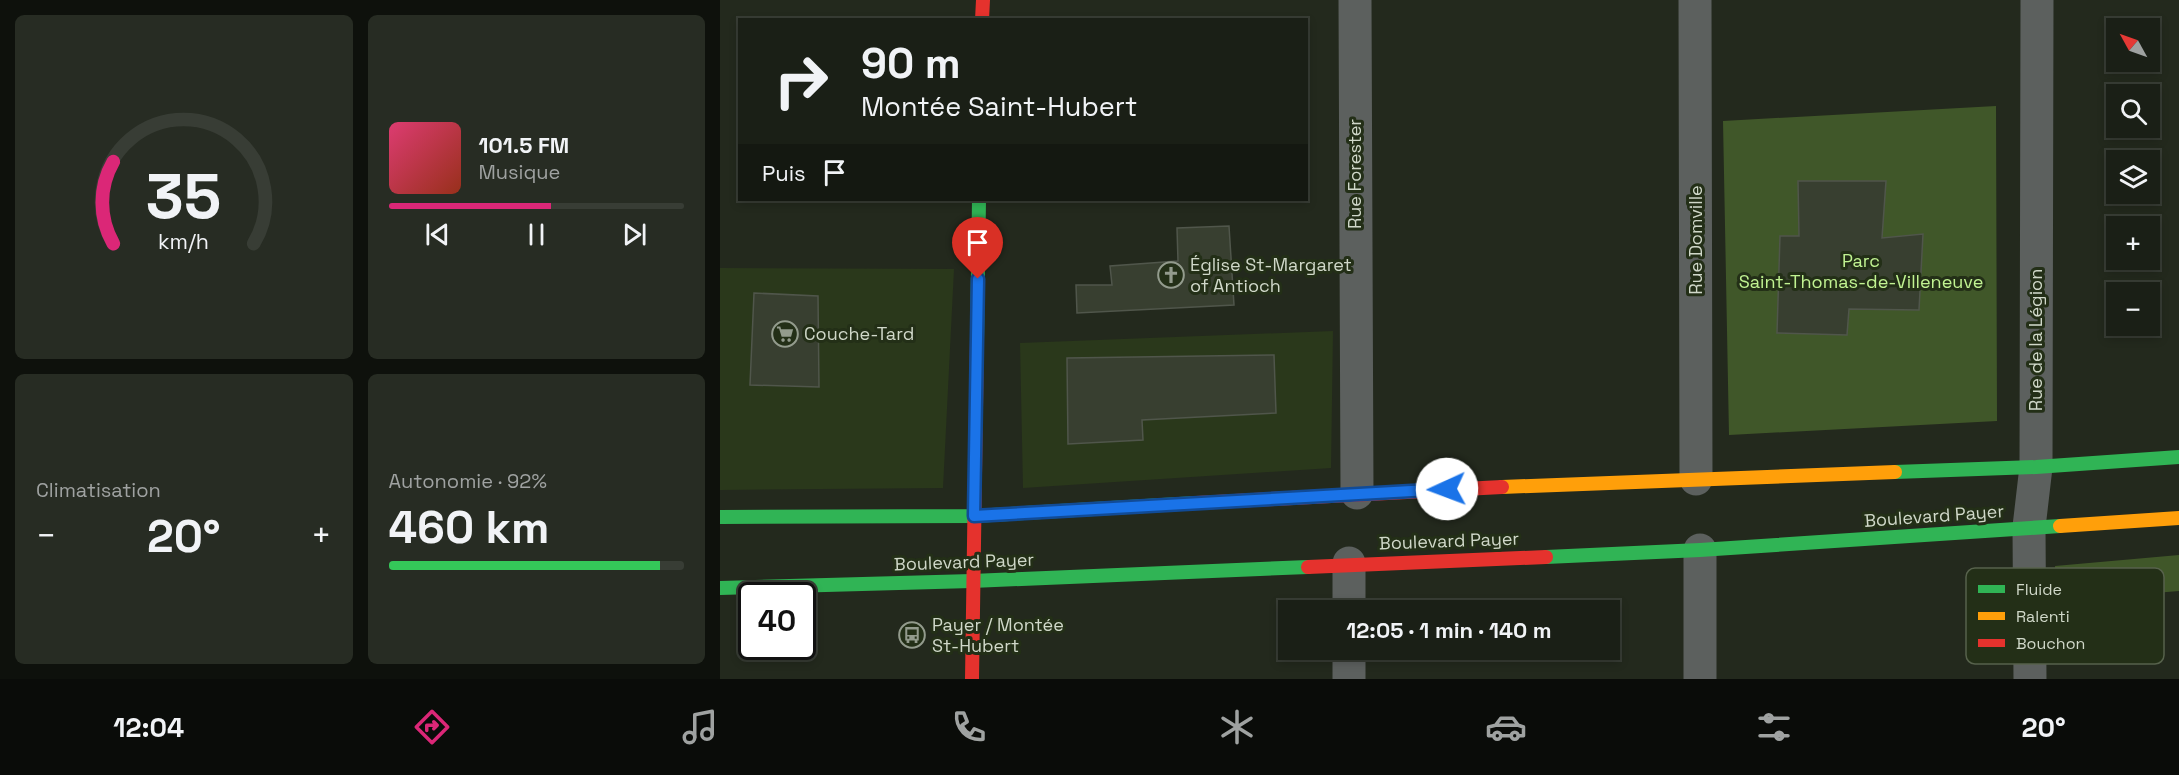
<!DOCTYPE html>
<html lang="fr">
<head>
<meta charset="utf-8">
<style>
	:root { --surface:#1a1f16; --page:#272c23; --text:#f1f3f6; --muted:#9fa2a1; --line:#383d35; --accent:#db2777 }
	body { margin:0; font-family:"Space Grotesk",sans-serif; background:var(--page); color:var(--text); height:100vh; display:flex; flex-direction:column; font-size:22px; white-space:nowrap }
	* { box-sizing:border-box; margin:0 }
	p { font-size:20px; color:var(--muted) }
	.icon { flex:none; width:33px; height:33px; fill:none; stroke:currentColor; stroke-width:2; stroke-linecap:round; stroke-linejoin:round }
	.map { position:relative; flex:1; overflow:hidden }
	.side { display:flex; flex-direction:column; gap:15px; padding:15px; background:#0e110c; width:720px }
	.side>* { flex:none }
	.hud { position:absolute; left:18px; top:18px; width:570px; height:183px; border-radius:0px; box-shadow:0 3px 9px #0003,0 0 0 2px var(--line); background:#1a1f16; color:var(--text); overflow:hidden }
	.needle { width:39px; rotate:310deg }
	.controls { position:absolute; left:1386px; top:18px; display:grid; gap:12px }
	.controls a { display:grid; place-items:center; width:54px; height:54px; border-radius:0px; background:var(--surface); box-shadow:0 3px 9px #0003,0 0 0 2px var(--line); font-size:30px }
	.speed { position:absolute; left:18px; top:582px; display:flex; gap:12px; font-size:30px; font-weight:700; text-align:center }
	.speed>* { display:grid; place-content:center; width:78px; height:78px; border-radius:50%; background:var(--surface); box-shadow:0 3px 9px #0003,0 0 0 2px var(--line); line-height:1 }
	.speed .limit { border:3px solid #111; border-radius:9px; background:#fff; color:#111 }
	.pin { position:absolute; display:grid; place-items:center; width:51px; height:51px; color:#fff; margin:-62px -26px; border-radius:50% 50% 50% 0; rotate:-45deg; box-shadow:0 0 6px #0007 }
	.pin .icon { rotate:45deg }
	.me { position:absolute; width:66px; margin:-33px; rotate:268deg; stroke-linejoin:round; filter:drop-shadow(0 0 4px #0008) }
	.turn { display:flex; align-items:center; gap:21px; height:126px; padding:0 24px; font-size:27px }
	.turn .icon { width:78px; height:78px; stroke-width:2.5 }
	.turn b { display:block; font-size:42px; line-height:51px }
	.then { display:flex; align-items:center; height:57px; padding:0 24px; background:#0003; gap:12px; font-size:22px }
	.big { font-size:45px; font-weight:800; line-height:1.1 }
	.side .widget { flex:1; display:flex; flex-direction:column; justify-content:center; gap:9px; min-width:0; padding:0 21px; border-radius:9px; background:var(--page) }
	.side .dial { align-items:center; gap:0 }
	.dial svg { height:156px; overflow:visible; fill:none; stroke:var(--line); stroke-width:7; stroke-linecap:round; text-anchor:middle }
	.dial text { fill:var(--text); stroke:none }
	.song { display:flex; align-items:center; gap:18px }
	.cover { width:72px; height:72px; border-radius:9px; background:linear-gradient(135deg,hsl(340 70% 55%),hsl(10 70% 35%)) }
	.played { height:6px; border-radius:3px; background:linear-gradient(90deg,var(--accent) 55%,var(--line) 55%) }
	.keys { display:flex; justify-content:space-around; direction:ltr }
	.heat { display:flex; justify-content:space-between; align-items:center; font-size:33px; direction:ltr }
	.charge { height:9px; border-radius:4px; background:linear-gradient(90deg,#34c759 92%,var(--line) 0) }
	.side .tiles { flex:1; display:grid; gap:15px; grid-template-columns:repeat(2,1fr) }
	.trip { position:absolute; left:558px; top:600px; width:342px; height:60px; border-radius:0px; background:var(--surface); box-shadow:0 3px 9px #0003,0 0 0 2px var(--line); font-weight:800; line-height:60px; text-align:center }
	.dock { display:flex; height:96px; justify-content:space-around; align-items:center; background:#0a0c09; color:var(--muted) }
	.dock .icon { width:42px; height:42px }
	.dock .selected { color:var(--accent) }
	.dock b { font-size:27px; color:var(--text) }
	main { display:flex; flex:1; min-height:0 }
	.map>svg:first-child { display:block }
	.built { fill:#2a381b }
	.green { fill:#405729 }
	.building { fill:#383f30; stroke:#50564b; stroke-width:1.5 }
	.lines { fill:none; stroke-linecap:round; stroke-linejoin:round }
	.street { stroke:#5c605e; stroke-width:33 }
	.fast { stroke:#30b455; stroke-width:14 }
	.slow { stroke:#ff9f0a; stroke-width:14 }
	.jam { stroke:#e5322d; stroke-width:14 }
	.route-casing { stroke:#114b97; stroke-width:15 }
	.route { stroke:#1a73e8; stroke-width:10 }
	.labels { text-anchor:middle; stroke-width:6; stroke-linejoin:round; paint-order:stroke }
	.street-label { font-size:18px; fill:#d0d8c9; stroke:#232f17 }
	.park-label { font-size:18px; fill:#c1f392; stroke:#232f17 }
	.poi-label { font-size:18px; fill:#d0d8c9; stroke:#232f17; text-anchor:start }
	.key { fill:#232f17; stroke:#57624c; stroke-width:1.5 }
	.key-label { font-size:16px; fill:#d0d8c9 }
</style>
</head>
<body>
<main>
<section class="side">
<div class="tiles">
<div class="widget dial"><svg viewBox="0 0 100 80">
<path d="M14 69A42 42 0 1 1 86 69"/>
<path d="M14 69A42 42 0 0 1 14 27" stroke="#db2777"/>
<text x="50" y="56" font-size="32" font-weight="700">35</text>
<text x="50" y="72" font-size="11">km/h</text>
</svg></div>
<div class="widget">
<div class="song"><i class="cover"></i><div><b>101.5 FM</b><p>Musique</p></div></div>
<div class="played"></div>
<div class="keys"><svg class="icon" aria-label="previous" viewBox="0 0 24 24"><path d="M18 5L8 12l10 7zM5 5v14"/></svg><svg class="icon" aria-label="pause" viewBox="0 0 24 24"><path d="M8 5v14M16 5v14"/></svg><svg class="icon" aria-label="next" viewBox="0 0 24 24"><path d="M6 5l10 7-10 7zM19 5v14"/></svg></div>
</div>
<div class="widget"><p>Climatisation</p>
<div class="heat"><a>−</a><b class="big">20°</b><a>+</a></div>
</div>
<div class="widget"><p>Autonomie · 92%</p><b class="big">460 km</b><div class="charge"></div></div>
</div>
</section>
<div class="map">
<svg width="1459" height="679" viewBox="0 0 1459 679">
	<rect width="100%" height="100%" fill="#23291d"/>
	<path class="built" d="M0 268 234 269 223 488 0 490Z
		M613 331 611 468 303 488 300 343Z"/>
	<path class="green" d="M1276 106 1277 421 1009 435 1003 121Z
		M1459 555V591L1337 601 1335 566Z"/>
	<path class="building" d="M1078 181H1166L1162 238 1203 234 1199 310 1129 309 1127 335 1057 333 1060 236H1079Z
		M509 226 514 305 357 313 356 285H392L390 266 458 261 457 228Z
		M34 293 98 296 99 387 30 385Z
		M554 355 556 413 422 420 423 440 348 444 347 358Z"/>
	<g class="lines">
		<path class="street" d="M635 0 637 493
			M975 0 976 479
			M629 563V610
			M629 650V679
			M980 679V550
			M1310 679 1309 527 1316 467 1317 0"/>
		<path class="fast" d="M257 340 259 200
			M1175 472 1316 467 1459 457
			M0 517 254 516 476 503
			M826 557 980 550 1340 526
			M0 588 252 581 588 567"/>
		<path class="slow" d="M782 487 1175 472
			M1340 526 1459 518"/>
		<path class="jam" d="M262 20 263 0
			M476 503 782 487
			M588 567 826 557
			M252 679 257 340"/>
	</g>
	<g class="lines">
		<g class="route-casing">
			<path id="route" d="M258 279 254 516 727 489"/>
		</g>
		<use href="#route" class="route"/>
	</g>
	<defs>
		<g id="church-ring" transform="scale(1.35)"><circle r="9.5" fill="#232f17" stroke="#939b8d" stroke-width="1.5"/><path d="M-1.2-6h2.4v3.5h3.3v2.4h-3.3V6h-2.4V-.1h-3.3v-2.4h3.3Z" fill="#939b8d"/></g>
		<g id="supermarket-ring" transform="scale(1.35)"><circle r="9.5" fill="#232f17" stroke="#939b8d" stroke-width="1.5"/><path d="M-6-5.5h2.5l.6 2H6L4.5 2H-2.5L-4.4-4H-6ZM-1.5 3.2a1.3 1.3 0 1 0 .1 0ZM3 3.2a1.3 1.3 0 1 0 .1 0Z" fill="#939b8d"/></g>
		<g id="bus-ring" transform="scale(1.35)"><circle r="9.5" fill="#232f17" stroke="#939b8d" stroke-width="1.5"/><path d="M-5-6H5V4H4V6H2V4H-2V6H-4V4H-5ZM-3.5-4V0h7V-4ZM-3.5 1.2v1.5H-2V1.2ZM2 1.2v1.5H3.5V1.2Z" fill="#939b8d"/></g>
	</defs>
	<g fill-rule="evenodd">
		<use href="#church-ring" x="451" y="275"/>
		<use href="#supermarket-ring" x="65" y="334"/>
		<use href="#bus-ring" x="192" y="635"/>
	</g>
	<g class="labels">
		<g class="street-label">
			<text transform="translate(635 174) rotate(-90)" y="6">Rue Forester</text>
			<text transform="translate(976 240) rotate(-90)" y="6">Rue Domville</text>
			<text transform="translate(1316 340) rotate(-90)" y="6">Rue de la Légion</text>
			<text transform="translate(1214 516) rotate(-4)" y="6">Boulevard Payer</text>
			<text transform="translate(729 541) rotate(-2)" y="6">Boulevard Payer</text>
			<text transform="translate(244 562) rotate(-2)" y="6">Boulevard Payer</text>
		</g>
		<g class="park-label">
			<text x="1141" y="267">Parc<tspan x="1141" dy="21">Saint-Thomas-de-Villeneuve</tspan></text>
		</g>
		<g class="poi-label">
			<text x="470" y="271">Église St-Margaret<tspan x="470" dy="21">of Antioch</tspan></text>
			<text x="84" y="340">Couche-Tard</text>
			<text x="212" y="631">Payer / Montée<tspan x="212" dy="21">St-Hubert</tspan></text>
		</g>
	</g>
	<rect x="1246" y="568" width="198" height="96" rx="9" class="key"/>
	<rect x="1258" y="585" width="27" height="8" fill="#30b455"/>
	<rect x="1258" y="612" width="27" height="8" fill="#ff9f0a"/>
	<rect x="1258" y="639" width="27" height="8" fill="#e5322d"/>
	<g class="key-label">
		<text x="1296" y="595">Fluide</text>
		<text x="1296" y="622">Ralenti</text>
		<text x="1296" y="649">Bouchon</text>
	</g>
</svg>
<div class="controls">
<a><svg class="needle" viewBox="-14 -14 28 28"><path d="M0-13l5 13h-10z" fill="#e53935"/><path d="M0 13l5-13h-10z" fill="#9fa2a1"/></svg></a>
<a><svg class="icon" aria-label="search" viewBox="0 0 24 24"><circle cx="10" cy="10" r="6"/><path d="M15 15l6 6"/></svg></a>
<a><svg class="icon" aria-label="layers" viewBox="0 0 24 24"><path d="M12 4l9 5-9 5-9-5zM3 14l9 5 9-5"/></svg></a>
<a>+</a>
<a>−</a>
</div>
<div class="speed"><div class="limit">40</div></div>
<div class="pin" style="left:258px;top:279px;background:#d93025"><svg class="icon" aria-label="arrive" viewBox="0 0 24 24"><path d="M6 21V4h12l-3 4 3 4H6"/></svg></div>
<svg class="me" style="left:727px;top:489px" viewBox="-20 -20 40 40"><circle r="19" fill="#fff"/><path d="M0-13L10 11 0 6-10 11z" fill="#1a73e8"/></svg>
<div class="trip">12:05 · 1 min · 140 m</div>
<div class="hud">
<div class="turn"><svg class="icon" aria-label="right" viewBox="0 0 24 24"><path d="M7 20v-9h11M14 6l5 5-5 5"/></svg><div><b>90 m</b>Montée Saint-Hubert</div></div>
<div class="then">Puis<svg class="icon" aria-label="arrive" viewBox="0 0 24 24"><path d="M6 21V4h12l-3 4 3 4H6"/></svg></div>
</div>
</div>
</main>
<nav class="dock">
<b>12:04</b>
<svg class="icon selected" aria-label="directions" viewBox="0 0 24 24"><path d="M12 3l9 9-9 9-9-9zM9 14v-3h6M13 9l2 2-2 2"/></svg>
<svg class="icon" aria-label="music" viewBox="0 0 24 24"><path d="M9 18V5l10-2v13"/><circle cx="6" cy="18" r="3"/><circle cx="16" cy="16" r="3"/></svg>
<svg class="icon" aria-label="phone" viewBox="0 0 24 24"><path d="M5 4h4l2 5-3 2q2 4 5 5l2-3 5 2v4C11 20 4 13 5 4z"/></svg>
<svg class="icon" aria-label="climate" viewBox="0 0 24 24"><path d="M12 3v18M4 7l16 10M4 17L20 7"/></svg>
<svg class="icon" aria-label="car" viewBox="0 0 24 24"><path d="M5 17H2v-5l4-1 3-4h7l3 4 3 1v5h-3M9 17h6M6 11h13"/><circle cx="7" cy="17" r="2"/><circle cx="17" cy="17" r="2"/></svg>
<svg class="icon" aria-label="filters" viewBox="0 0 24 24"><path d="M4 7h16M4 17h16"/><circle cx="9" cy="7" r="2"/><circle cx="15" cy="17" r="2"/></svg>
<b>20°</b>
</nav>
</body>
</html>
